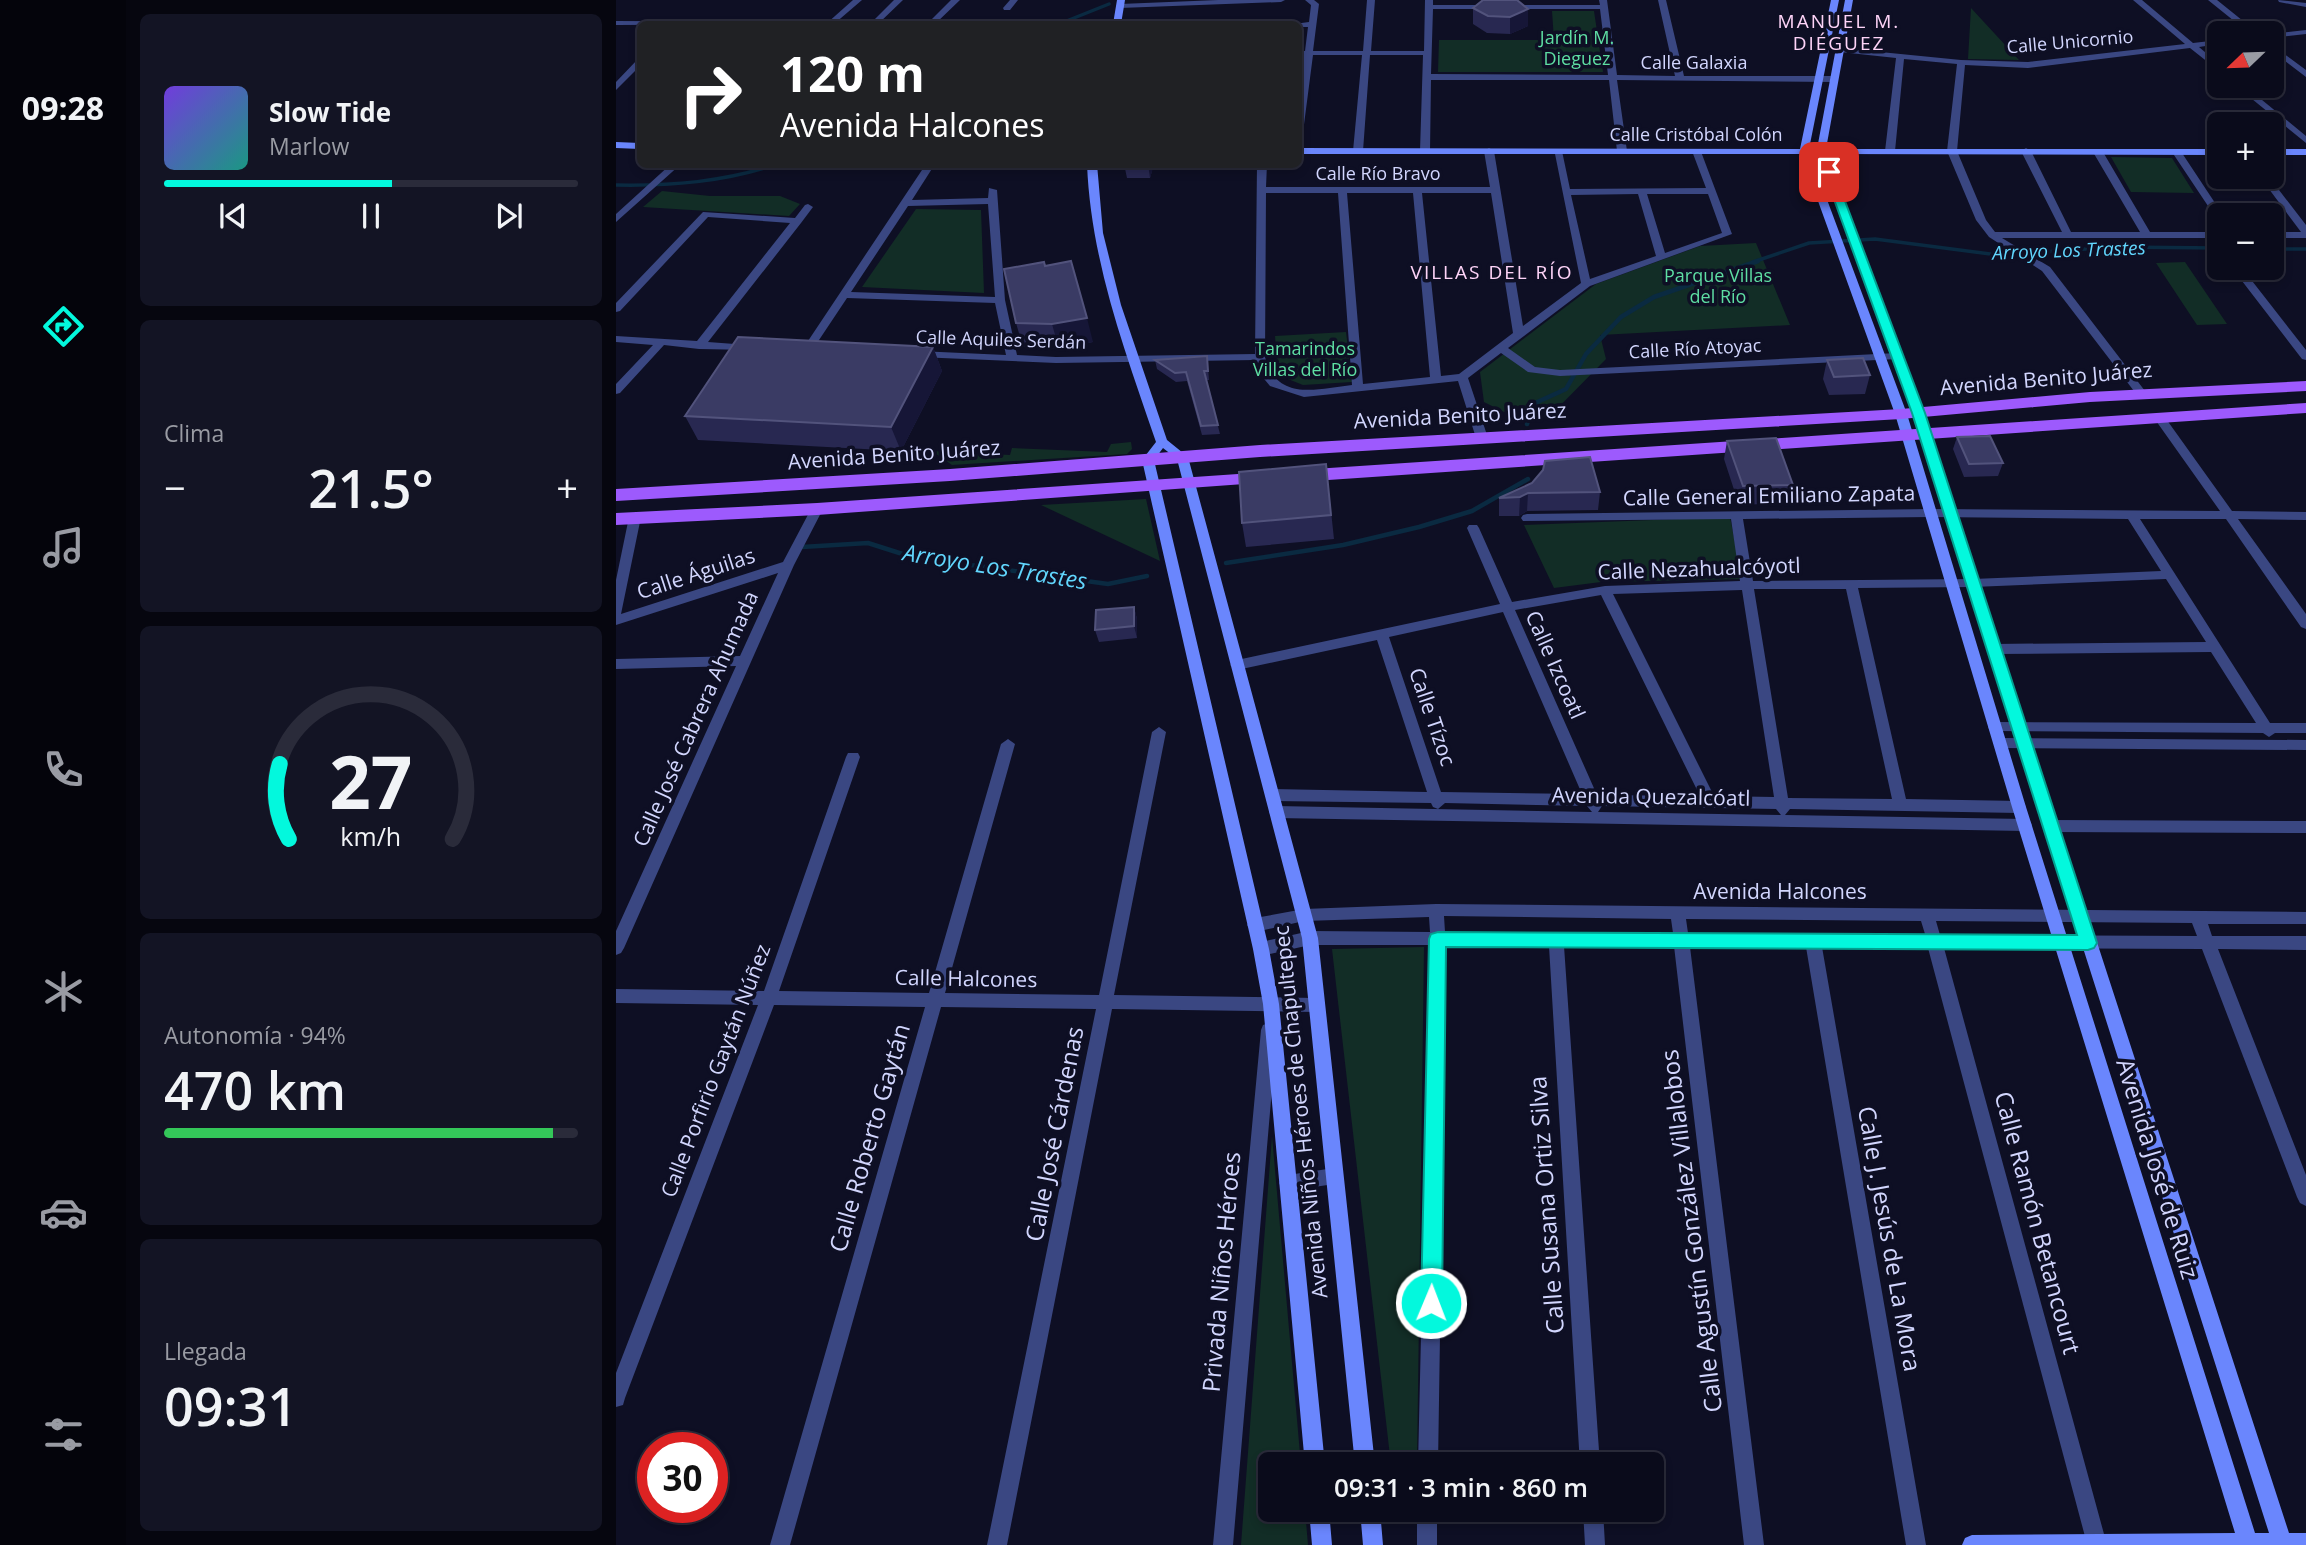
<!DOCTYPE html>
<html lang="es">
<head>
<meta charset="utf-8">
<style>
	:root { --surface:#0a0b1b; --page:#131424; --text:#f1f3f6; --muted:#999ba3; --line:#2a2b3a; --accent:#03f8dd }
	body { margin:0; font-family:"Open Sans",sans-serif; background:var(--page); color:var(--text); height:100vh; display:flex; flex-direction:column; font-size:26px; white-space:nowrap }
	* { box-sizing:border-box; margin:0 }
	p { font-size:23px; color:var(--muted) }
	.icon { flex:none; width:38px; height:38px; fill:none; stroke:currentColor; stroke-width:2; stroke-linecap:round; stroke-linejoin:round }
	.map { position:relative; flex:1; overflow:hidden }
	.side { display:flex; flex-direction:column; gap:14px; padding:14px; background:#06060f; width:490px }
	.side>* { flex:none }
	.top-card { position:absolute; left:21px; top:21px; width:665px; height:147px; border-radius:10px; box-shadow:0 4px 10px #0003,0 0 0 2px var(--line); background:#202124; color:#fff; overflow:hidden }
	.needle { width:46px; rotate:247deg }
	.controls { position:absolute; left:1591px; top:21px; display:grid; gap:14px }
	.controls a { display:grid; place-items:center; width:77px; height:77px; border-radius:10px; background:var(--surface); box-shadow:0 4px 10px #0003,0 0 0 2px var(--line); font-size:35px }
	.speed { position:absolute; left:21px; top:1432px; display:flex; gap:14px; font-size:35px; font-weight:700; text-align:center }
	.speed>* { display:grid; place-content:center; width:91px; height:91px; border-radius:50%; background:var(--surface); box-shadow:0 4px 10px #0003,0 0 0 2px var(--line); line-height:1 }
	.speed .limit { border:10px solid #d22; background:#fff; color:#111 }
	.pin { position:absolute; display:grid; place-items:center; width:60px; height:60px; color:#fff; margin:-30px; border-radius:14px; box-shadow:0 4px 10px #0006 }
	.me { position:absolute; width:77px; margin:-38px; rotate:1deg; stroke-linejoin:round; filter:drop-shadow(0 0 5px #0008) }
	.turn { display:flex; align-items:center; gap:24px; height:147px; padding:0 28px; font-size:32px }
	.turn .icon { width:91px; height:91px; stroke-width:2.5 }
	.turn b { display:block; font-size:49px; line-height:60px }
	.big { font-size:52px; font-weight:600; line-height:1.1 }
	.side .tile { flex:1; display:flex; flex-direction:column; justify-content:center; gap:10px; min-width:0; padding:0 24px; border-radius:10px; background:var(--page) }
	.side .dial { align-items:center; gap:0 }
	.dial svg { height:182px; overflow:visible; fill:none; stroke:var(--line); stroke-width:7; stroke-linecap:round; text-anchor:middle }
	.dial text { fill:var(--text); stroke:none }
	.song { display:flex; align-items:center; gap:21px }
	.cover { width:84px; height:84px; border-radius:10px; background:linear-gradient(135deg,hsl(260 70% 55%),hsl(170 70% 35%)) }
	.played { height:7px; border-radius:4px; background:linear-gradient(90deg,var(--accent) 55%,var(--line) 55%) }
	.keys { display:flex; justify-content:space-around; direction:ltr }
	.heat { display:flex; justify-content:space-between; align-items:center; font-size:38px; direction:ltr }
	.charge { height:10px; border-radius:5px; background:linear-gradient(90deg,#34c759 94%,var(--line) 0) }
	.trip { position:absolute; left:642px; top:1452px; width:406px; height:70px; border-radius:10px; background:var(--surface); box-shadow:0 4px 10px #0003,0 0 0 2px var(--line); font-weight:600; line-height:70px; text-align:center }
	main { display:flex; flex:1; min-height:0 }
	.menu { display:flex; flex-direction:column; width:126px; justify-content:space-around; align-items:center; background:#04040b; color:var(--muted) }
	.menu .icon { width:49px; height:49px }
	.menu .active { color:var(--accent) }
	.menu b { font-size:32px; color:var(--text) }
	.map>svg:first-child { display:block }
	.green { fill:#122d26 }
	.lines { fill:none; stroke-linecap:round; stroke-linejoin:round }
	.stream-far1 { stroke:#0a2a41; stroke-width:3.5 }
	.stream { stroke:#0a2a41; stroke-width:4.5 }
	.street { fill:#3a4782; fill-rule:evenodd }
	.secondary { fill:#6a86fd; fill-rule:evenodd }
	.primary { fill:#9d5afd; fill-rule:evenodd }
	.wall { fill:#282851 }
	.shaded-wall { fill:#161637 }
	.building { fill:#3a3b64; stroke:#52537c; stroke-width:2 }
	.route { fill:#03f8dd; stroke:#02a190; stroke-width:2 }
	.labels { text-anchor:middle; stroke-width:7; stroke-linejoin:round; paint-order:stroke }
	.far-park-label { font-size:18px; fill:#5edea3; stroke:#0e0f24 }
	.far-street-label { font-size:18px; fill:#d2d6fe; stroke:#0e0f24 }
	.far-neighbourhood-label { font-size:19px; letter-spacing:2px; fill:#fed4f8; stroke:#0e0f24 }
	.far-water-label { font-size:19px; font-style:italic; fill:#61d6fd; stroke:#0e0f24 }
	.street-label { font-size:21px; fill:#d2d6fe; stroke:#0e0f24 }
	.water-label { font-size:23px; font-style:italic; fill:#61d6fd; stroke:#0e0f24 }
	.near-street-label { font-size:24px; fill:#d2d6fe; stroke:#0e0f24 }
</style>
</head>
<body>
<main>
<nav class="menu">
<b>09:28</b>
<svg class="icon active" aria-label="directions" viewBox="0 0 24 24"><path d="M12 3l9 9-9 9-9-9zM9 14v-3h6M13 9l2 2-2 2"/></svg>
<svg class="icon" aria-label="music" viewBox="0 0 24 24"><path d="M9 18V5l10-2v13"/><circle cx="6" cy="18" r="3"/><circle cx="16" cy="16" r="3"/></svg>
<svg class="icon" aria-label="phone" viewBox="0 0 24 24"><path d="M5 4h4l2 5-3 2q2 4 5 5l2-3 5 2v4C11 20 4 13 5 4z"/></svg>
<svg class="icon" aria-label="climate" viewBox="0 0 24 24"><path d="M12 3v18M4 7l16 10M4 17L20 7"/></svg>
<svg class="icon" aria-label="car" viewBox="0 0 24 24"><path d="M5 17H2v-5l4-1 3-4h7l3 4 3 1v5h-3M9 17h6M6 11h13"/><circle cx="7" cy="17" r="2"/><circle cx="17" cy="17" r="2"/></svg>
<svg class="icon" aria-label="filters" viewBox="0 0 24 24"><path d="M4 7h16M4 17h16"/><circle cx="9" cy="7" r="2"/><circle cx="15" cy="17" r="2"/></svg>
</nav>
<section class="side">
<div class="tile">
<div class="song"><i class="cover"></i><div><b>Slow Tide</b><p>Marlow</p></div></div>
<div class="played"></div>
<div class="keys"><svg class="icon" aria-label="previous" viewBox="0 0 24 24"><path d="M18 5L8 12l10 7zM5 5v14"/></svg><svg class="icon" aria-label="pause" viewBox="0 0 24 24"><path d="M8 5v14M16 5v14"/></svg><svg class="icon" aria-label="next" viewBox="0 0 24 24"><path d="M6 5l10 7-10 7zM19 5v14"/></svg></div>
</div>
<div class="tile"><p>Clima</p>
<div class="heat"><a>−</a><b class="big">21.5°</b><a>+</a></div>
</div>
<div class="tile dial"><svg viewBox="0 0 100 80">
<path d="M14 69A42 42 0 1 1 86 69"/>
<path d="M14 69A42 42 0 0 1 10 36" stroke="#03f8dd"/>
<text x="50" y="56" font-size="32" font-weight="700">27</text>
<text x="50" y="72" font-size="11">km/h</text>
</svg></div>
<div class="tile"><p>Autonomía · 94%</p><b class="big">470 km</b><div class="charge"></div></div>
<div class="tile"><p>Llegada</p><b class="big">09:31</b></div>
</section>
<div class="map">
<svg width="1690" height="1545" viewBox="0 0 1690 1545">
	<rect width="100%" height="100%" fill="#0e0f24"/>
	<path class="green" d="M1355 8 1403 60 1352 59Z
		M936 11H978L987 72H822L823 40H938Z
		M1495 157 1556 158 1578 193 1515 192Z
		M46 191 94 196H164L184 204 173 216 27 207Z
		M300 209 365 210 368 293 246 287Z
		M1140 243 1174 325 984 335 990 359 932 418 888 412 868 402 864 372 980 284 1084 246Z
		M1569 262 1611 324 1581 325 1540 263Z
		M730 332 736 382 687 385 662 375 659 336Z
		M515 442 516 449 511 454 336 465 316 451 394 455 396 448 491 452 495 444Z
		M530 499 544 561 425 505Z
		M1114 517 1126 579 985 582 938 588 908 525Z
		M808 947 801 1465H775L716 949Z
		M656 1136 685 1465H654V1510H689L692 1545H625Z"/>
	<g class="lines">
		<path class="stream-far1" d="M443 24 493 4
			M0 185C55 186 108 182 161 164
			M1656 249H1690
			M1137 262 1193 243 1259 239 1382 255 1499 247 1603 248"/>
		<path class="stream" d="M911 424 917 404 950 389 970 354 1005 317 1038 297 1142 261
			M186 547 252 543 296 557 492 584 531 576
			M610 563 727 545 803 527 856 511 912 479"/>
		<path class="street" d="M237 0H246L218 24H210Z
			M278 0H287L262 24H254Z
			M335 0H344L319 24H311Z
			M394 0H402L394 10H388L387 8Z
			M602 0H669L665 2 504 8 500 6 504 4Z
			M689 0H698L703 4 697 51H747L751 0H759L755 51H808L809 0H817V5H984L983 0H991L1001 75 1059 76 1042 0H1050L1068 76H1218L1222 79 1218 82 1001 80 1011 151 1006 154 1001 151 993 80H815L814 151 809 154 804 151 807 55H754L747 151 742 154 737 151 746 55H697L686 140 682 143V101L688 55H682V51H689L692 27H682V24H678L693 22 695 5ZM817 9H984L992 75 815 74Z
			M1517 0H1526L1577 43 1603 40V44L1583 47 1603 64V71L1574 48 1412 68 1349 65 1341 151 1370 220 1379 232H1446L1405 151 1410 148 1415 151 1455 232H1524L1477 152 1482 149 1487 152 1534 232H1603V238H1386L1434 267 1529 391 1530 393 1525 396 1521 395 1426 271 1373 237 1360 220 1331 151 1341 64 1288 59 1279 151 1274 154 1269 151 1280 58 1224 52 1220 50 1224 48 1345 60 1412 62 1569 44Z
			M1592 0H1601L1642 33H1633Z
			M1662 0 1690 3V7L1663 2Z
			M0 21 178 22 182 24 0 25Z
			M1690 30V34L1656 38V34Z
			M1656 45 1690 70V77L1656 51Z
			M21 60H24V66L0 90V82Z
			M1620 86H1629L1690 136V143Z
			M873 148 878 151 907 326 965 283 938 149 946 151 954 189 1090 188 1076 151 1084 149 1116 234 974 286 892 348 919 367 944 370 1281 353 1286 356 1281 359 944 376 912 372 885 353 852 378 872 438 866 442 860 438 842 381 688 397 654 386 644 374 640 360 440 363 302 357 297 354 302 351 390 355 379 303 231 298 195 352H187L186 350 310 164H319L296 200 372 198 373 188 381 190 389 300 401 355 440 357 639 354 641 164H651L650 187H874L868 151ZM650 193H722L736 385C701 389 661 402 649 357ZM731 193H797L814 377 747 384ZM806 193H875L897 333 843 374 825 376ZM1022 194 1040 256 974 279 955 195ZM1031 194H1092L1106 233 1049 253ZM372 204 379 297 235 292 292 206Z
			M1561 149 1564 150 1607 215H1603V219L1600 218 1556 152Z
			M55 164H65L0 222V214Z
			M1644 177H1653L1690 225V238H1656V232H1685Z
			M192 204 197 207 185 223 92 342 132 345 136 346V350L83 349 48 345 4 393 0 394V384L37 345 0 342V336L81 341 174 223 92 217 4 311 0 312V303L87 212 179 218 189 205Z
			M1616 268H1626L1690 350V360L1686 359Z
			M1544 414 1548 416 1616 511 1690 512V520L1622 519 1690 614V629L1685 627 1610 519H1524L1654 723H1690V733H1659L1653 737 1647 733 1374 731 1372 727 1374 723 1379 722 1640 723 1595 652 1378 654 1371 649 1378 644 1590 642 1550 579 1357 587 1242 588 1290 799 1403 801 1408 803 1410 807 1408 811 1403 813 1174 809 1169 815 1409 819 1414 821 1416 825 1414 829 1409 831 660 818 655 816 653 812 655 808 660 806 976 812 971 806 829 803 822 809 817 807 815 803 656 801 651 799 649 795 651 791 656 789 811 792 761 640 621 670 614 665 621 660 884 604 851 528 853 525H861L863 528 896 602 989 586 1124 581 1115 519 907 521 905 518 907 515 911 514 1315 509 1604 511 1538 418ZM1315 517 1512 519 1545 571 1357 579 1137 581 1127 519ZM1138 589H1230L1276 799 1172 798ZM1126 590 1158 797 1098 796 997 594ZM985 595 1084 796 981 795 899 610ZM887 612 966 794 825 792 773 637ZM986 806 1160 809 1165 815 982 812Z
			M201 505 207 509 178 565 8 948 5 953 0 955V931L120 666 0 669V659L124 656 162 573 0 625V580L13 517 19 513 25 517 5 614 167 562 195 509Z
			M543 727 550 732 498 995 700 998 706 1000 708 1005 706 1010 700 1012 496 1009 391 1545H371L480 1009 325 1007 174 1545H154L309 1007 158 1005 9 1398 7 1405 0 1407V1373L142 1005 0 1003V989L148 991 230 757 232 753H242L244 757 163 991 313 993 385 744 392 739 399 744 329 993 483 995 536 732Z
			M1384 738 1690 740V750L1384 748 1377 743Z
			M1434 820 1690 821V833L1434 832 1429 830 1427 826 1429 822Z
			M820 904 1690 912V924H1592L1596 936H1690V950L1602 949 1690 1175V1206L1684 1203 1681 1197 1586 949 1328 948 1491 1545 1471 1544 1312 948 1206 947 1310 1545H1290L1190 947H1074L1148 1545H1128L1058 946H948L984 1465H964L933 946 830 945 822 1465H802L814 945H694L645 956 640 954 637 949 640 944 645 942 694 931 814 932 813 917 688 921 639 932 634 930 631 925 634 920 639 918 688 909ZM828 916 1055 919 1057 933 829 932ZM1070 919 1305 921 1309 934 1072 933ZM1320 921 1576 923 1581 936 1324 935Z
			M653 1023 659 1025 661 1030 617 1545H597L645 1030 647 1025Z
			M718 1168 724 1170 727 1176 724 1182 718 1184 672 1191 666 1189 663 1183 666 1177 672 1175Z
			M801 1510H821V1545H801Z
			M967 1510H987L989 1545H969Z"/>
		<path class="secondary" d="M501 0H509L505 24H497Z
			M1215 0H1223L1193 149H1201L1229 0H1237L1210 149H1603V155L1211 154 1309 413 1673 1533H1690V1545H1346L1349 1538 1356 1535 1619 1533 1396 807 1279 414 1185 154H682V148L1184 149ZM1194 154H1202L1297 413 1653 1533H1639L1410 807 1291 414Z
			M0 142 24 143V149L0 148Z
			M1656 149H1690V155H1656Z
			M471 164H481L487 233 505 305 551 440 572 457 702 938 759 1465H739L686 938 561 459 547 448 538 460 653 949 663 1004 709 1465H689L647 1004 637 949 526 460 540 442C509 351 475 262 471 164Z
			M693 1510H713L716 1545H696Z
			M744 1510H764L767 1545H747Z"/>
		<path class="primary" d="M1690 381V391L1474 402 1285 419 644 457 334 481 0 501V489L334 469 644 445 1285 409 1474 392Z
			M1690 403V413L683 482 674 476 683 470Z
			M651 472 660 478 657 482 201 515 0 525V513L201 503Z"/>
	</g>
	<path class="wall" d="M857 8 912 9V26L894 34 871 33 857 24Z
		M508 164H538L534 178H511Z
		M429 266 477 342 443 349 407 347 400 323Z
		M317 347 326 371 285 451 82 440 69 416Z
		M591 356 593 380H590L604 434 586 435 571 381 560 382 541 369 539 360Z
		M1211 360 1254 375 1249 394 1213 395 1207 379Z
		M1341 437 1387 463 1382 476 1348 477 1337 449Z
		M1111 441 1177 485 1173 503 1123 505 1108 459Z
		M710 464 718 539 630 547 626 523Z
		M916 483 984 492 982 510 911 511 903 516H883V498Z
		M518 607 521 619V638L483 642 479 630Z"/>
	<path class="shaded-wall" d="M912 9V26L894 34V17Z
		M532 164H538L534 178Z
		M471 318 477 342 443 349 436 324Z
		M317 347 326 371 285 451 275 427Z
		M912 493 911 511 903 516 904 497Z
		M518 607 521 619V638L518 626Z"/>
	<path class="building" d="M867 0H901L912 9 894 17 872 16 857 8Z
		M455 261 471 318 436 324 400 323 388 269 428 262 429 266Z
		M122 337 317 347 275 427 69 416Z
		M591 356 592 371H588L602 425 585 426 570 372 559 373 539 360Z
		M1247 358 1254 375 1218 377 1211 360Z
		M1374 436 1387 463 1353 464 1341 437Z
		M1160 438 1177 485 1127 486 1111 441Z
		M974 457 984 492 912 493 904 497 883 498 916 483 927 470 929 461Z
		M710 464 715 515 626 523 623 472Z
		M518 607V626L479 630 480 610Z"/>
	<path class="route" d="M1213 169 1218 172 1309 413 1481 943 1478 948 1472 950 830 947 826 1303 822 1310 815 1313 808 1310 805 1303 813 939 815 934 822 932 1461 935 1296 413 1208 172Z"/>
	<g class="labels">
		<g class="far-park-label">
			<text x="961" y="44">Jardín M.<tspan x="961" dy="21">Dieguez</tspan></text>
			<text x="1102" y="282">Parque Villas<tspan x="1102" dy="21">del Río</tspan></text>
			<text x="689" y="355">Tamarindos<tspan x="689" dy="21">Villas del Río</tspan></text>
		</g>
		<g class="far-street-label">
			<text transform="translate(1454 42) rotate(-5)" y="6">Calle Unicornio</text>
			<text x="1078" y="69">Calle Galaxia</text>
			<text x="1080" y="141">Calle Cristóbal Colón</text>
			<text x="762" y="180">Calle Río Bravo</text>
			<text transform="translate(385 340) rotate(2)" y="6">Calle Aquiles Serdán</text>
			<text transform="translate(1079 349) rotate(-3)" y="6">Calle Río Atoyac</text>
		</g>
		<g class="far-neighbourhood-label">
			<text x="1223" y="28">MANUEL M.<tspan x="1223" dy="22">DIÉGUEZ</tspan></text>
			<text x="876" y="279">VILLAS DEL RÍO</text>
		</g>
		<g class="far-water-label">
			<text transform="translate(1453 250) rotate(-2)" y="7">Arroyo Los Trastes</text>
		</g>
		<g class="street-label">
			<text transform="translate(1430 379) rotate(-5)" y="7">Avenida Benito Juárez</text>
			<text transform="translate(844 416) rotate(-3)" y="7">Avenida Benito Juárez</text>
			<text transform="translate(278 455) rotate(-4)" y="7">Avenida Benito Juárez</text>
			<text transform="translate(1153 496) rotate(-1)" y="7">Calle General Emiliano Zapata</text>
			<text transform="translate(1083 569) rotate(-2)" y="7">Calle Nezahualcóyotl</text>
			<text transform="translate(80 574) rotate(-18)" y="7">Calle Águilas</text>
			<text transform="translate(939 665) rotate(66)" y="7">Calle Izcoatl</text>
			<text transform="translate(816 717) rotate(71)" y="7">Calle Tízoc</text>
			<text transform="translate(80 719) rotate(-66)" y="7">Calle José Cabrera Ahumada</text>
			<text transform="translate(1035 797) rotate(1)" y="7">Avenida Quezalcóatl</text>
			<text x="1164" y="899">Avenida Halcones</text>
			<text transform="translate(350 979) rotate(1)" y="7">Calle Halcones</text>
			<text transform="translate(100 1071) rotate(-69)" y="7">Calle Porfirio Gaytán Núñez</text>
			<text transform="translate(685 1112) rotate(-96)" y="7">Avenida Niños Héroes de Chapultepec</text>
		</g>
		<g class="water-label">
			<text transform="translate(379 567) rotate(9)" y="8">Arroyo Los Trastes</text>
		</g>
		<g class="near-street-label">
			<text transform="translate(439 1134) rotate(-79)" y="8">Calle José Cárdenas</text>
			<text transform="translate(254 1138) rotate(-74)" y="8">Calle Roberto Gaytán</text>
			<text transform="translate(1541 1169) rotate(73)" y="8">Avenida José de Ruiz</text>
			<text transform="translate(931 1205) rotate(-94)" y="8">Calle Susana Ortiz Silva</text>
			<text transform="translate(1421 1223) rotate(75)" y="8">Calle Ramón Betancourt</text>
			<text transform="translate(1076 1231) rotate(-97)" y="8">Calle Agustín González Villalobos</text>
			<text transform="translate(1273 1239) rotate(80)" y="8">Calle J. Jesús de La Mora</text>
			<text transform="translate(606 1272) rotate(-85)" y="8">Privada Niños Héroes</text>
		</g>
	</g>
</svg>
<div class="controls">
<a><svg class="needle" viewBox="-14 -14 28 28"><path d="M0-13l5 13h-10z" fill="#e53935"/><path d="M0 13l5-13h-10z" fill="#999ba3"/></svg></a>
<a>+</a>
<a>−</a>
</div>
<div class="speed"><div class="limit">30</div></div>
<div class="pin" style="left:1213px;top:172px;background:#d93025"><svg class="icon" aria-label="arrive" viewBox="0 0 24 24"><path d="M6 21V4h12l-3 4 3 4H6"/></svg></div>
<svg class="me" style="left:815px;top:1303px" viewBox="-20 -20 40 40"><circle r="17" fill="#03f8dd" stroke="#fff" stroke-width="3"/><path d="M0-11L8 9 0 5-8 9z" fill="#fff"/></svg>
<div class="trip">09:31 · 3 min · 860 m</div>
<div class="top-card">
<div class="turn"><svg class="icon" aria-label="right" viewBox="0 0 24 24"><path d="M7 20v-9h11M14 6l5 5-5 5"/></svg><div><b>120 m</b>Avenida Halcones</div></div>
</div>
</div>
</main>
</body>
</html>
